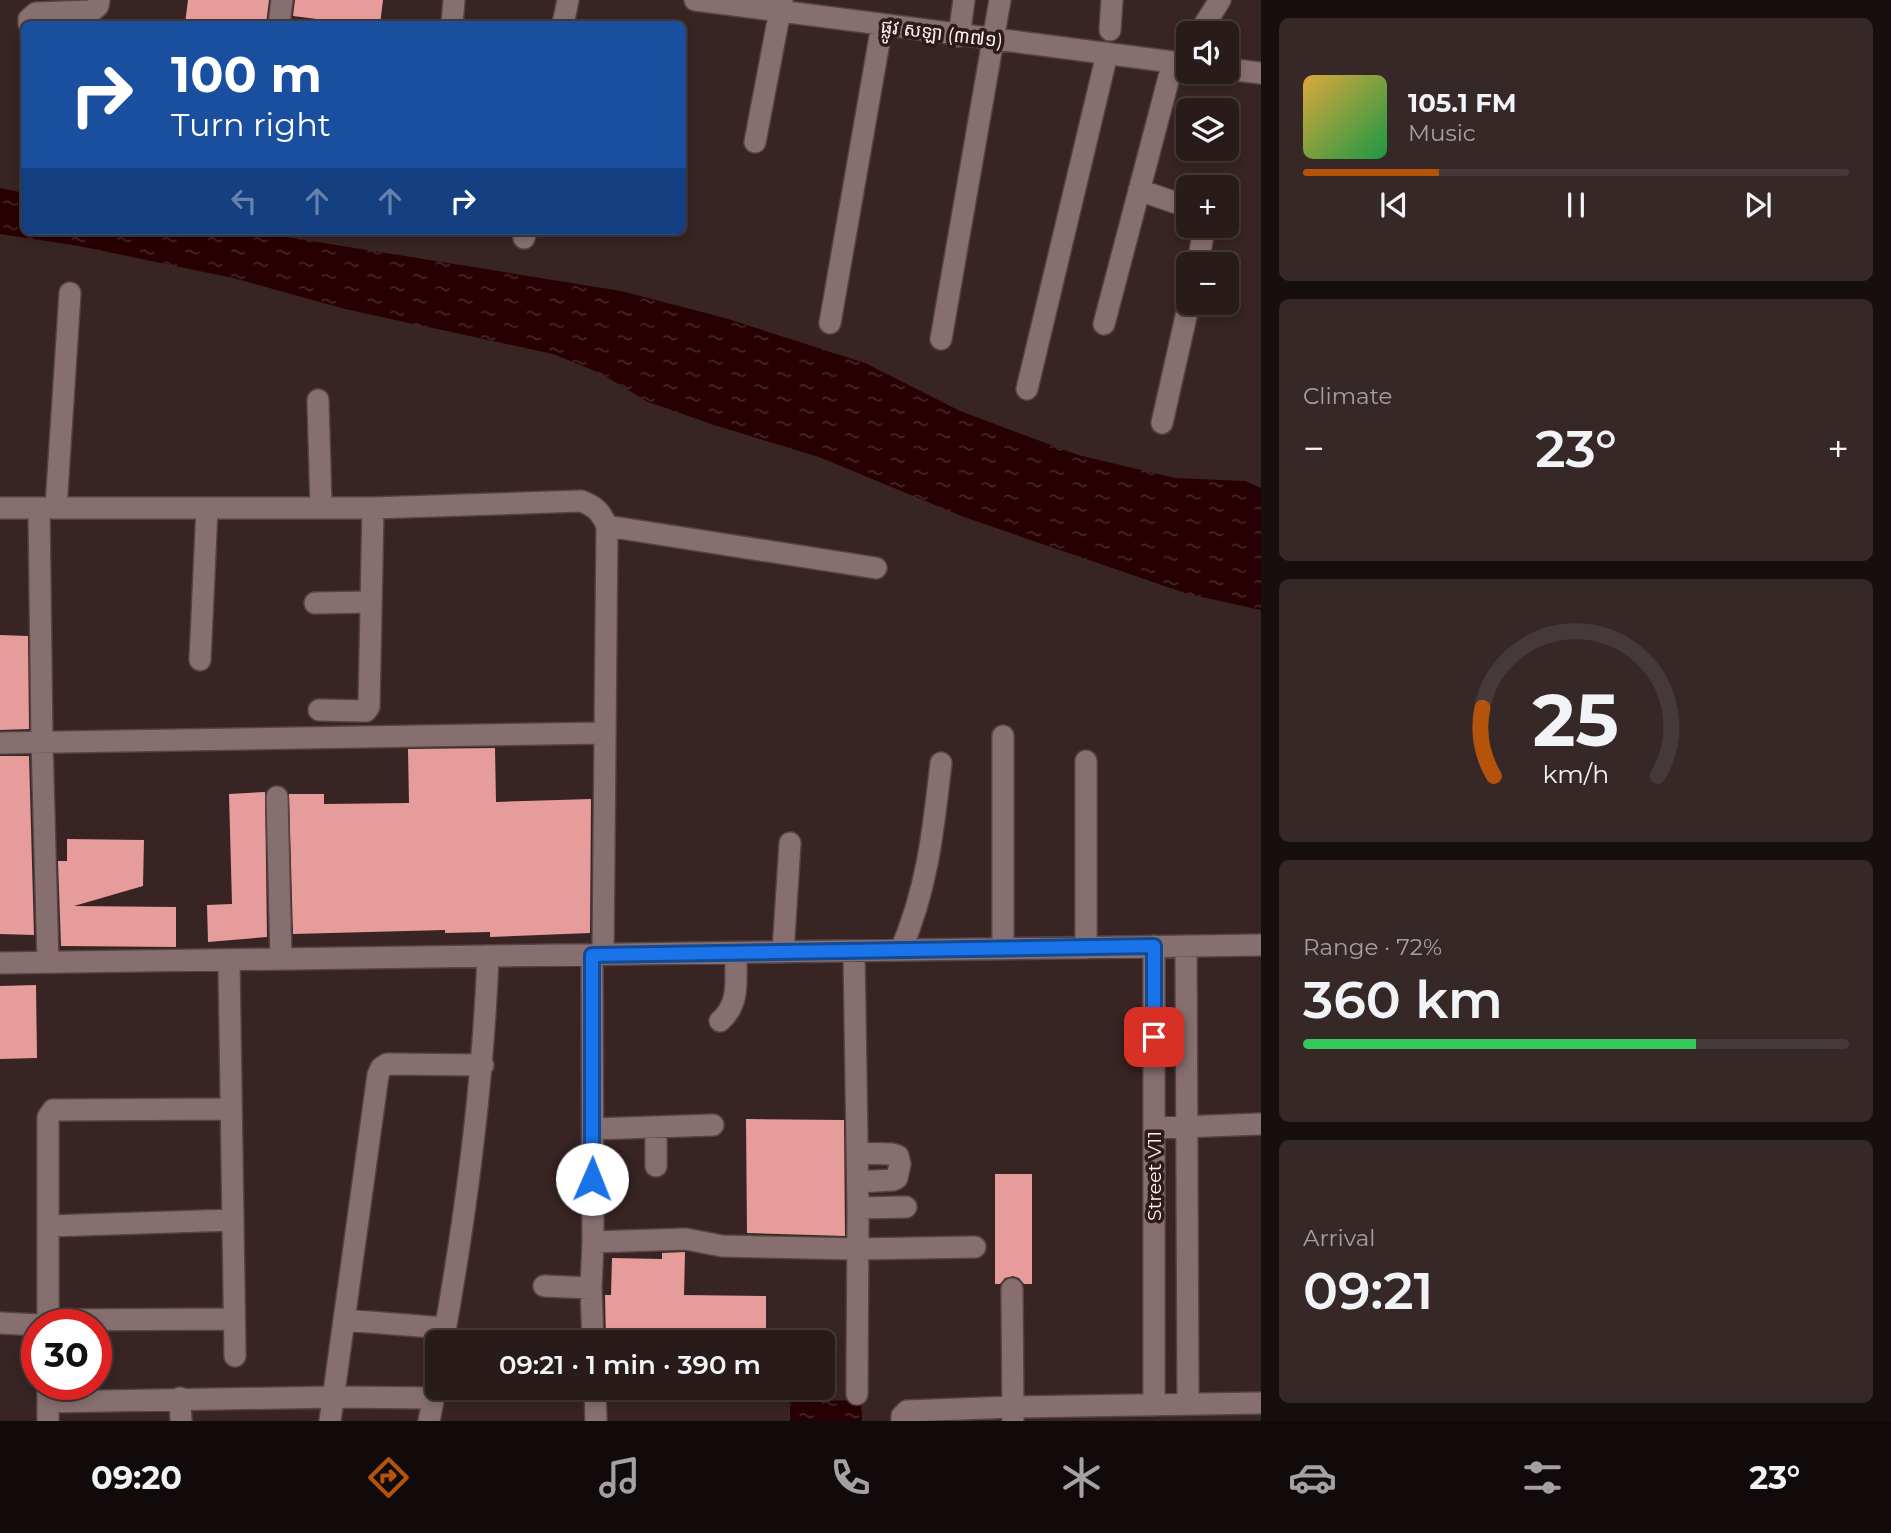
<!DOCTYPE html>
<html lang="en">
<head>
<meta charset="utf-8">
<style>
	:root { --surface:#291b1a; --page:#352827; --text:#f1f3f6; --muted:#a5a1a2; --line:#453939; --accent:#b45309 }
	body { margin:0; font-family:Montserrat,"Noto Sans Khmer",sans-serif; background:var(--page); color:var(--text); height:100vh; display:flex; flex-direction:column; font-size:26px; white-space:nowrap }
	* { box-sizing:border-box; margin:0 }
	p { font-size:23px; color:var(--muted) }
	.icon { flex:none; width:38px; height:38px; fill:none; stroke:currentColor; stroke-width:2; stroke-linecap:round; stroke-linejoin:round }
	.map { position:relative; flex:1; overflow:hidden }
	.side { display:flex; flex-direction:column; gap:18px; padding:18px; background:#170f0e; width:630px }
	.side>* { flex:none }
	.top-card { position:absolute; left:21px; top:21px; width:665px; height:214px; border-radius:10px; box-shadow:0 4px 10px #0003,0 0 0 2px var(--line); background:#1a4fa0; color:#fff; overflow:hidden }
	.tools { position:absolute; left:1176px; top:21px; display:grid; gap:14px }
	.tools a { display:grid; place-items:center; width:63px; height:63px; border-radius:10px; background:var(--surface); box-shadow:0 4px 10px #0003,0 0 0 2px var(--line); font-size:35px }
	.speed { position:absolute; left:21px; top:1309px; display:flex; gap:14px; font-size:35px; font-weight:700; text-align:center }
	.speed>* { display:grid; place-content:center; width:91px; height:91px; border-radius:50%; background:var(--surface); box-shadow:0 4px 10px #0003,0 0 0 2px var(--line); line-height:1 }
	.speed .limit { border:10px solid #d22; background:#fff; color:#111 }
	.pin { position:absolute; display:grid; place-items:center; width:60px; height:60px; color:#fff; margin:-30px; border-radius:14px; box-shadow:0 4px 10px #0006 }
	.me { position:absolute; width:77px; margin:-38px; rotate:1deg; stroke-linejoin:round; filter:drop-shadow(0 0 5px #0008) }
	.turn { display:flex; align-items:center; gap:24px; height:147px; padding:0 35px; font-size:32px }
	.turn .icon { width:91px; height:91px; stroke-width:2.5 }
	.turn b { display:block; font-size:49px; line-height:60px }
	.lanes { display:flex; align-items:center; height:66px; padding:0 35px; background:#0003; justify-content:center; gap:35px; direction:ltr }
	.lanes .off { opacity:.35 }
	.big { font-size:52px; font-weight:600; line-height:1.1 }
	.side .card { flex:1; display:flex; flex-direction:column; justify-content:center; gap:10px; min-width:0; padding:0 24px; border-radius:10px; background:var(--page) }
	.side .dial { align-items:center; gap:0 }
	.dial svg { height:182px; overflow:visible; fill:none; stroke:var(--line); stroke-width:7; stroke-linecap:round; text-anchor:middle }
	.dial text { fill:var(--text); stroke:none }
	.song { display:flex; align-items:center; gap:21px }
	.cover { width:84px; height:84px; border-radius:10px; background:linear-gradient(135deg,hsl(40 70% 55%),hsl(140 70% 35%)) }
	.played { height:7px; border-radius:4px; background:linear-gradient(90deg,var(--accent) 25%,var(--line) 25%) }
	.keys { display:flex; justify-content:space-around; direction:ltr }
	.heat { display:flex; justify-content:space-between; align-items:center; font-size:38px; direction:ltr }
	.charge { height:10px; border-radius:5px; background:linear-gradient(90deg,#34c759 72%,var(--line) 0) }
	.trip { position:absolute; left:425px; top:1330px; width:410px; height:70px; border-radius:10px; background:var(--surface); box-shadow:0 4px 10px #0003,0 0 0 2px var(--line); font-weight:600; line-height:70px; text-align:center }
	.tabs { display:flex; height:112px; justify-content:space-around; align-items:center; background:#100b0a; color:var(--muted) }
	.tabs .icon { width:49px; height:49px }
	.tabs .active { color:var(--accent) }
	.tabs b { font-size:32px; color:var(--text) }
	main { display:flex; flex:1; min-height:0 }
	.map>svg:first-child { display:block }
	.water { fill:url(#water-ripples) }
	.building { fill:#e69c9b }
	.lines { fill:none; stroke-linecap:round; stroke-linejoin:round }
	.minor-casing { stroke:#544342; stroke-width:24 }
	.minor { stroke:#876f6f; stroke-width:21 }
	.route-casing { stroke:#114b97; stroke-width:18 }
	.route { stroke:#1a73e8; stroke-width:12 }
	.labels { text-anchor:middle; stroke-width:7; stroke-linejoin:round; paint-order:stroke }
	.street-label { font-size:19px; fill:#fef0ef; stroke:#2d1a1a }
</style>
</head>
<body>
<main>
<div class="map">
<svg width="1261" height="1421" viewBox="0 0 1261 1421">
	<defs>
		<pattern id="water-ripples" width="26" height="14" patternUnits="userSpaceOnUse" patternTransform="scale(1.75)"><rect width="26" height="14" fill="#270003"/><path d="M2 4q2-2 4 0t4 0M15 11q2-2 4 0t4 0" fill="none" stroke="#472628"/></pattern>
	</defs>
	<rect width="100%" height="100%" fill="#372423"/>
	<path class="water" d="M0 188 24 193V231H250L621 291 725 318 865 363 960 411 1078 455 1175 478 1245 481 1261 488V610L1188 594 964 517 819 457 714 425 648 402 600 373 553 354 345 309 233 278 79 246 0 234Z
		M861 1400 862 1421H790V1402Z"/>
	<path class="building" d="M188 0H269L266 24H185Z
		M295 0H383L380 24H356L293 16Z
		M0 635 28 636 29 729 0 730Z
		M495 748 496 802 591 799 590 933 490 937V932L445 933V930L293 934 289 794H324V804L409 803 408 749Z
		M0 756H29L34 935 0 934Z
		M265 792 267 937 208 942 207 905 232 904 229 794Z
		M67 839 144 840 143 886 74 906 176 907V947L61 946 58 861H67Z
		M36 985 37 1058 0 1059V986Z
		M746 1119 844 1120 845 1236 747 1233Z
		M995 1174H1032V1284H1024L1019 1278 1013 1276 1005 1278 1000 1284H995Z
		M685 1252 684 1295 766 1296V1342H606L605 1295H611L612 1258 662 1259V1253Z"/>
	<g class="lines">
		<g class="minor-casing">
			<path id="minor" d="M695 0 1188 64
				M29 24V19L36 13 92 11 98 6 99 0
				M279 24 282 0
				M452 24 454 0
				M563 24 568 0
				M1110 30 1112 0
				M1199 33 1220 0
				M959 36 964 0
				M1227 69 1261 73
				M755 142 782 0
				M1139 190 1188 207
				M524 238 526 231
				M1198 264 1203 234 1201 226
				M830 323 882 25
				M1104 324 1173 62
				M941 339 1000 0
				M1027 389 1107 54
				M318 400 321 507
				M1162 423 1189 303
				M56 507 70 293
				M0 508H373L581 501C595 506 601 512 607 526L603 954
				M39 508 42 742 48 962
				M607 526 876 568
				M315 603 371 602
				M200 660 207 509
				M319 710 366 711 369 707 373 508
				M0 743 605 733
				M277 797 281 959
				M1154 946V1405
				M1186 946 1188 1404
				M1086 948V761
				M1003 949V736
				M901 950C928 885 933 832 941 763
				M854 951 858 1208 857 1394
				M783 952 790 843
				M592 955 593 1242 591 1288 593 1342
				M229 960 235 1356
				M0 963 1261 945
				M720 1021C741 1003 735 978 736 953
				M1154 1128 1261 1124
				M593 1129 713 1125
				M858 1153 892 1154 898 1156 900 1164 897 1178 893 1180 858 1182
				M656 1166V1128
				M858 1208 906 1207
				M49 1226 233 1220
				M593 1242 686 1239 722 1246 857 1249 975 1247
				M544 1286 591 1288
				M1012 1289 1013 1419
				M48 1320 234 1319
				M344 1320 445 1328
				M0 1323 38 1325
				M48 1325V1117L53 1110 231 1109
				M443 1342C466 1215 483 1085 488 956
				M48 1384V1421
				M595 1388 596 1421
				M180 1398 181 1421
				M48 1402 334 1397 433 1398
				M330 1421 378 1075 381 1068 387 1064 483 1065
				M429 1421 438 1375
				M902 1421V1416L907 1411 1013 1407 1261 1403"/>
		</g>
		<use href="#minor" class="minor"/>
	</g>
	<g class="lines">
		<g class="route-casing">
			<path id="route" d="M592 1179V955L1154 946V1037"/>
		</g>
		<use href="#route" class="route"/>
	</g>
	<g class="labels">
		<g class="street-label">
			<text transform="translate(942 33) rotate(7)" y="7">ផ្លូវ សឡា (៣៧១)</text>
			<text transform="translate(1154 1176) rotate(-90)" y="7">Street V11</text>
		</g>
	</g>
</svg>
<div class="tools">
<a><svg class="icon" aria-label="sound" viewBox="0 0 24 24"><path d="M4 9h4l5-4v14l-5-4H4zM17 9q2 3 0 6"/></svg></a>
<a><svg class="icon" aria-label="layers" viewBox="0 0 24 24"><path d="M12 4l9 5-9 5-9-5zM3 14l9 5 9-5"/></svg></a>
<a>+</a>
<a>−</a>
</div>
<div class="speed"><div class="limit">30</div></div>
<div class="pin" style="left:1154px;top:1037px;background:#d93025"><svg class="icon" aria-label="arrive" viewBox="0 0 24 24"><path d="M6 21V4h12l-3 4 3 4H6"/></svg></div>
<svg class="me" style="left:592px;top:1179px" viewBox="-20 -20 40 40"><circle r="19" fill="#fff"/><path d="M0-13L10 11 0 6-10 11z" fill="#1a73e8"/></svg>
<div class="trip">09:21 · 1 min · 390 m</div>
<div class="top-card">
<div class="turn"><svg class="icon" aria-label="right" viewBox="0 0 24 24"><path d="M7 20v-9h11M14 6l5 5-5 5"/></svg><div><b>100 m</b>Turn right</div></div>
<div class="lanes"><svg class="icon off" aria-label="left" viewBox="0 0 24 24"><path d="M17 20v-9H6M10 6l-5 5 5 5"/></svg><svg class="icon off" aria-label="ahead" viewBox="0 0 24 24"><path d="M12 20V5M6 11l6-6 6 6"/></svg><svg class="icon off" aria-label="ahead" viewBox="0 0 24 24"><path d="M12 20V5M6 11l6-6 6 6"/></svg><svg class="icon" aria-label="right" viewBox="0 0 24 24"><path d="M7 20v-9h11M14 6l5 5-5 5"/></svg></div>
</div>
</div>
<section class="side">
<div class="card">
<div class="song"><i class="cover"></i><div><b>105.1 FM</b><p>Music</p></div></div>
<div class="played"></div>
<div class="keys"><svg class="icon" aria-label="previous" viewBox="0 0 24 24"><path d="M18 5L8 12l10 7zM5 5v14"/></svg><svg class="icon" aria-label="pause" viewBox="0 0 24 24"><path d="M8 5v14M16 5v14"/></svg><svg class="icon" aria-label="next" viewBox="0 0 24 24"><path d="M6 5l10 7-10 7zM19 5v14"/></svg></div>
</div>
<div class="card"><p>Climate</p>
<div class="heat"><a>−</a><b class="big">23°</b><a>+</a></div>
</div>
<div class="card dial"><svg viewBox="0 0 100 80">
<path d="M14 69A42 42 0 1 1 86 69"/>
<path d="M14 69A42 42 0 0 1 9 39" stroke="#b45309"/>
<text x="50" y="56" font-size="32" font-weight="700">25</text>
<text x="50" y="72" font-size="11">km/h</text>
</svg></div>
<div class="card"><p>Range · 72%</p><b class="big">360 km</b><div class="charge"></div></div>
<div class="card"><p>Arrival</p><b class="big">09:21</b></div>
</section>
</main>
<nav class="tabs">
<b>09:20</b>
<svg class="icon active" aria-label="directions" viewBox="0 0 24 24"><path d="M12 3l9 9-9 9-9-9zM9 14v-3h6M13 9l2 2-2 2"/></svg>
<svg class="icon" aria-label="music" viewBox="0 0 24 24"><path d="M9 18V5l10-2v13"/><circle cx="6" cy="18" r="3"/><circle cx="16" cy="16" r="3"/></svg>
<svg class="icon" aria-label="phone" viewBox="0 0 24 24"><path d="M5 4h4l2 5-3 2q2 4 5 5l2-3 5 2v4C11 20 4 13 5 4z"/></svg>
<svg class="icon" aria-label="climate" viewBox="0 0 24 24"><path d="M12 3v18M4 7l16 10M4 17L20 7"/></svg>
<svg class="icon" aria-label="car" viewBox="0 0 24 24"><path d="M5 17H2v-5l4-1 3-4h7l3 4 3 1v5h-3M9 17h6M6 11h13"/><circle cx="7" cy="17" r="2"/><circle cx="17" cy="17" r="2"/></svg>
<svg class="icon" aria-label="filters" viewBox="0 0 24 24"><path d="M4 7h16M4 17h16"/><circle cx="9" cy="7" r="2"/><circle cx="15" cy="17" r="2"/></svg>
<b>23°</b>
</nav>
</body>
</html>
